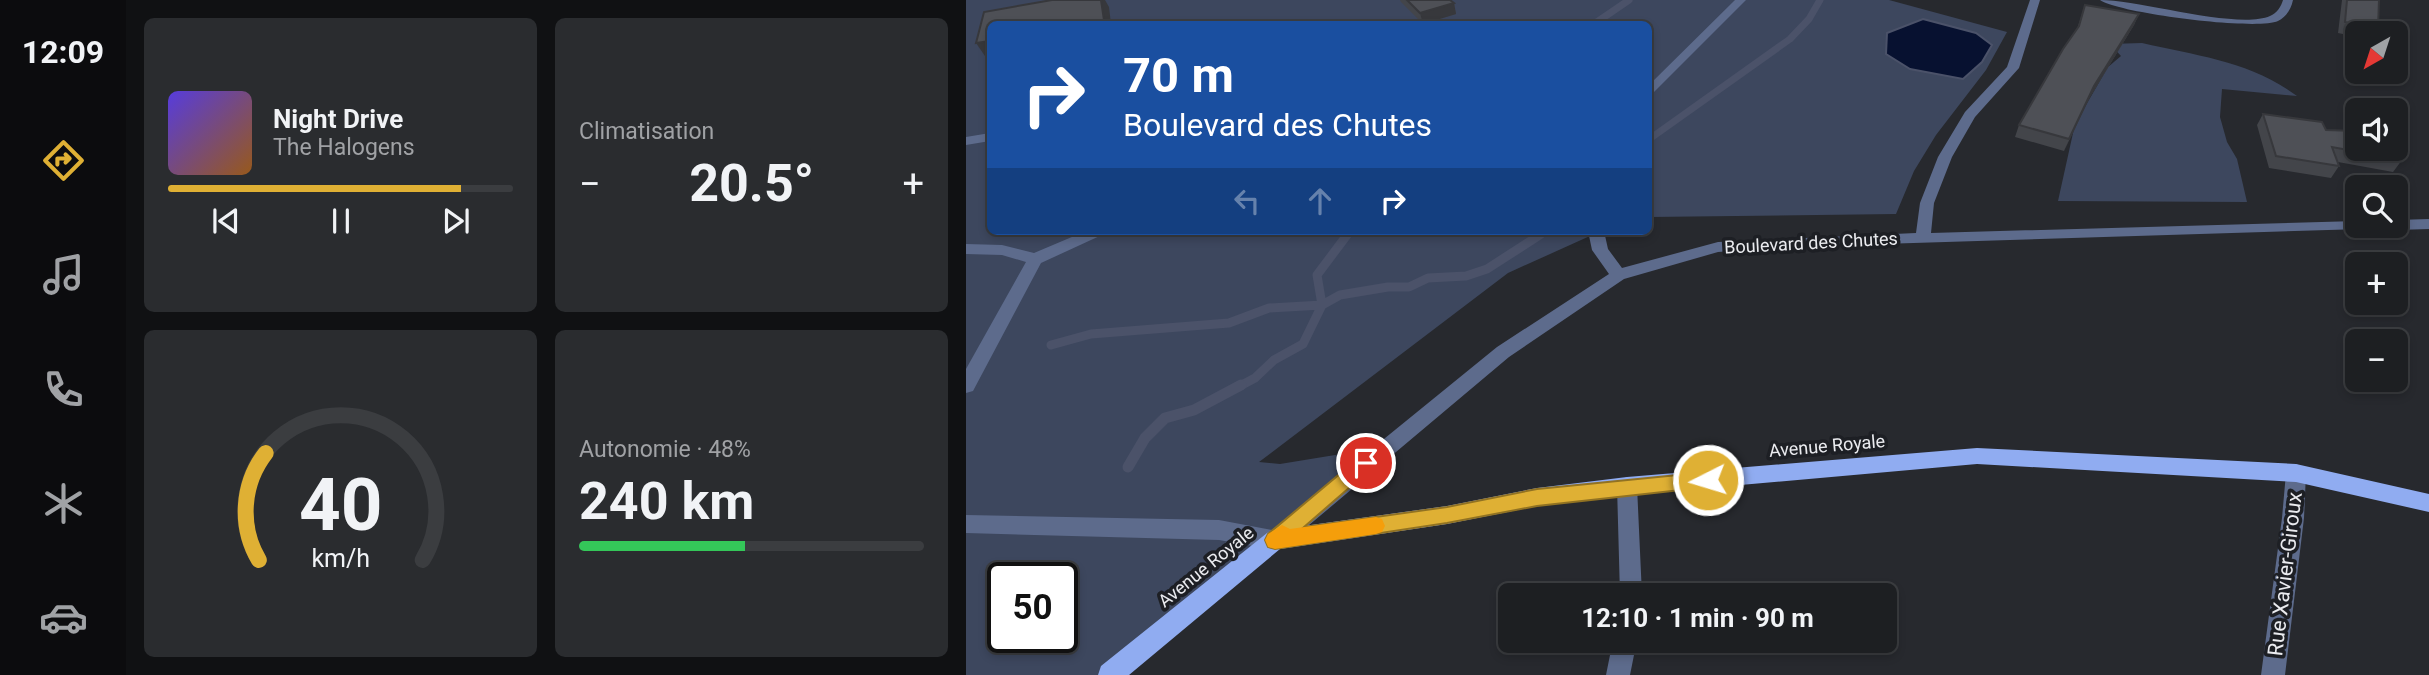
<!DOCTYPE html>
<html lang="fr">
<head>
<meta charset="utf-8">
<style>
	:root { --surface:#1d1f22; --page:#2a2c2f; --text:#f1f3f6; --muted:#a0a2a5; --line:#3b3d40; --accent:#dfb034 }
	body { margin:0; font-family:Roboto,sans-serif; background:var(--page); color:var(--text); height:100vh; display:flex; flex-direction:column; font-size:26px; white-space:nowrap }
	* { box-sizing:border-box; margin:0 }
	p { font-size:23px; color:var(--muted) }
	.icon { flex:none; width:38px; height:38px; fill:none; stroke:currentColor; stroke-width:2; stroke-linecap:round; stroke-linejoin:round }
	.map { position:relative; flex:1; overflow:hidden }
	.side { display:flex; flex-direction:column; gap:18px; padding:18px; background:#101113; width:840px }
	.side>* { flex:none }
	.guide { position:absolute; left:21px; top:21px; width:665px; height:214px; border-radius:10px; box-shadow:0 4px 10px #0003,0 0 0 2px var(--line); background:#1a4fa0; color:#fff; overflow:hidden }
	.needle { width:46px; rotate:219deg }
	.fabs { position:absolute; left:1379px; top:21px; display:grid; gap:14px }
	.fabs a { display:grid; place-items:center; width:63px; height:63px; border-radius:10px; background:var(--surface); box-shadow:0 4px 10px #0003,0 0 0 2px var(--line); font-size:35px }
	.speed { position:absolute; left:21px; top:562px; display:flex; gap:14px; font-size:35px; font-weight:700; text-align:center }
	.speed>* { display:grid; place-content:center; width:91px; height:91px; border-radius:50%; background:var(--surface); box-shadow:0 4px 10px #0003,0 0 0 2px var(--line); line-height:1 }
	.speed .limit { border:4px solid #111; border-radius:10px; background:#fff; color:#111 }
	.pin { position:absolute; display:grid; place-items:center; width:60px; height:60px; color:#fff; margin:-30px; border:4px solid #fff; border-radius:50%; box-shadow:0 2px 7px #0007 }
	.me { position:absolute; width:77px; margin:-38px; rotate:265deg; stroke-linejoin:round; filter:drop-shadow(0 0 5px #0008) }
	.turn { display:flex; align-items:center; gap:24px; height:147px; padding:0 21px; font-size:32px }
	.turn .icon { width:91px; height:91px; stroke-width:2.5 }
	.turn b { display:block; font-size:49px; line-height:60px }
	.lanes { display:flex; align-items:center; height:66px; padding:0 21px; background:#0003; justify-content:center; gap:35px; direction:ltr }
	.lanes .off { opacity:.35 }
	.big { font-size:52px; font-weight:700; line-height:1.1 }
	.side .tile { flex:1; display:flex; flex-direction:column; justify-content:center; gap:10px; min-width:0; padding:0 24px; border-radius:10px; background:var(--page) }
	.side .dial { align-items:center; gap:0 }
	.dial svg { height:182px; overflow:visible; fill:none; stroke:var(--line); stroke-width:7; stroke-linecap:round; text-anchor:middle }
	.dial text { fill:var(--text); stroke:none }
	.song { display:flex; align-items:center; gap:21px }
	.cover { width:84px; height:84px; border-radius:10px; background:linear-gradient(135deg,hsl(250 70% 55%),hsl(30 70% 35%)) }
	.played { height:7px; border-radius:4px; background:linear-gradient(90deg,var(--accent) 85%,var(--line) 85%) }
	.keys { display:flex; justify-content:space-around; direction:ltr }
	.heat { display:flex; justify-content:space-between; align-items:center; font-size:38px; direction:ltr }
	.charge { height:10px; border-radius:5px; background:linear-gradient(90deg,#34c759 48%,var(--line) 0) }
	.side .tiles { flex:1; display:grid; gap:18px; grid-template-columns:repeat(2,1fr) }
	.trip { position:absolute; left:532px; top:583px; width:399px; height:70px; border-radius:10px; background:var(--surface); box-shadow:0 4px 10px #0003,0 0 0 2px var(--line); font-weight:700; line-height:70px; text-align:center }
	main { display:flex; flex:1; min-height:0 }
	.tab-bar { display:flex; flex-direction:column; width:126px; justify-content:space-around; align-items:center; background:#0c0c0e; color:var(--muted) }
	.tab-bar .icon { width:49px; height:49px }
	.tab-bar .active { color:var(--accent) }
	.tab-bar b { font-size:32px; color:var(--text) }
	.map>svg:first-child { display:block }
	.green { fill:#3d475e; fill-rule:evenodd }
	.water { fill:#071130; stroke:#4b5269; stroke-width:2 }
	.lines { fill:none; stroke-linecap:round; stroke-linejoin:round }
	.stream-far2 { stroke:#4b5269; stroke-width:7 }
	.stream-far1 { stroke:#4b5269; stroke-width:9 }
	.stream { stroke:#4b5269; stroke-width:11 }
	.minor { fill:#5d6b8c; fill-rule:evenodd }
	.major { fill:#90acf1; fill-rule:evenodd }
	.wall { fill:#43454a }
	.shaded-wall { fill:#37383c }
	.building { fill:#4e5056; stroke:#37383c; stroke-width:2 }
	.route { fill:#dfb034; stroke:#917222; stroke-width:2 }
	.slow { fill:#f59e0b }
	.labels { text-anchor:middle; stroke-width:7; stroke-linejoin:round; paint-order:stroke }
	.street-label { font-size:18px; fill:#eaebef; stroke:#1d1f24 }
	.near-street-label { font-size:21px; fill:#eaebef; stroke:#1d1f24 }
</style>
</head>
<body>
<main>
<nav class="tab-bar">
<b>12:09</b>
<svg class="icon active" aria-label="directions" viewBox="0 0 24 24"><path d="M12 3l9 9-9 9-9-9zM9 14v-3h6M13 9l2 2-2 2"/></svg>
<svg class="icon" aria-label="music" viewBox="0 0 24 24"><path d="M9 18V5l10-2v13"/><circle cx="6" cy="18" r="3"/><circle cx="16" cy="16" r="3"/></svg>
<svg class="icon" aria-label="phone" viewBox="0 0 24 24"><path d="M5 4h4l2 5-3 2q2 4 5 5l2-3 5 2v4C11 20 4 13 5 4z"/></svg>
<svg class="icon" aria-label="climate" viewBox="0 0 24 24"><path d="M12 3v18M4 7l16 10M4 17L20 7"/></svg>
<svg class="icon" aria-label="car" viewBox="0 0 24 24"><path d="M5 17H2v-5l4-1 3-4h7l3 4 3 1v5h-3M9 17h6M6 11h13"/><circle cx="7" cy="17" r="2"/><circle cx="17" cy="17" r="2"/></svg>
</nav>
<section class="side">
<div class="tiles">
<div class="tile">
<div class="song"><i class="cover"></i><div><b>Night Drive</b><p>The Halogens</p></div></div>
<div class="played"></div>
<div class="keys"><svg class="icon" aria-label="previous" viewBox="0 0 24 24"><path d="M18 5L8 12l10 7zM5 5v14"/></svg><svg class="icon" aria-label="pause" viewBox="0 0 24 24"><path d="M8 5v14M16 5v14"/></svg><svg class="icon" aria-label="next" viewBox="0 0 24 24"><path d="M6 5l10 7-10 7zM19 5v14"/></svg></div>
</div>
<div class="tile"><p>Climatisation</p>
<div class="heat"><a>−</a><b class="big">20.5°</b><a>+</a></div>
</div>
<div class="tile dial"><svg viewBox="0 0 100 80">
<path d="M14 69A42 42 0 1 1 86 69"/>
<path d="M14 69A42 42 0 0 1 17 22" stroke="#dfb034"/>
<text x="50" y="56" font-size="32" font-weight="700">40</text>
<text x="50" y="72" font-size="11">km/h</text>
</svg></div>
<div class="tile"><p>Autonomie · 48%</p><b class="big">240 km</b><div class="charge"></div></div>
</div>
</section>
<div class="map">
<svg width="1463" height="675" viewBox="0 0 1463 675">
	<rect width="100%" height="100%" fill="#27292e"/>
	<path class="green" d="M0 0H923L1041 32 1020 70 970 135 948 171 930 214 683 217 682 24H24V231H635L542 273 293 462 314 464 418 447 144 675H0ZM37 578H96V637H37Z
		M1176 43C1232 56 1284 61 1331 96L1256 89 1254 117 1261 142 1271 159 1281 202 1092 201 1109 124 1142 67 1155 56 1144 44Z"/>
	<path class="water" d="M957 19 1010 33 1026 45 1016 62 997 79 944 69 920 54 921 33Z"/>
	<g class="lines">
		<path class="stream-far2" d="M628 24 663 0
			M682 140 824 39 843 19 854 0"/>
		<path class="stream-far1" d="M569 231 566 240 575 234
			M85 345 125 334 263 323 303 308 356 305 374 295 422 287H443L462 278 500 276 521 269 566 240
			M272 387 289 378 308 360 337 344 356 305 351 275 384 231"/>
		<path class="stream" d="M162 467 179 438 199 418 228 410 275 385"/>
		<path class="minor" d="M769 0H780L682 98V86Z
			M1064 0H1074L1053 68 1009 117 986 157 968 203 965 233 1391 221V226H1398L1396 229 819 247 752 252 658 279 543 357 317 547 309 550 253 540 0 533V515L253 520 306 530 531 347 643 274 626 250 622 231H638L642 249 656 268 752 242 950 233 954 203 972 157 999 112 1041 67Z
			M1134 0C1174 0 1272 30 1304 16 1311 13 1315 7 1317 0H1327C1325 9 1321 16 1312 21 1290 31 1152 13 1134 0Z
			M24 133V141L0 145V137Z
			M1463 219V229L1430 230 1423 226H1430V220Z
			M120 231H141L138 234 75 263 7 391 0 393V369L60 262 36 255 0 254V244L36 245 68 253Z
			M1330 464 1337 467 1340 473 1338 518 1319 675H1295L1316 518 1320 473 1323 467Z
			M661 477 668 480 671 486 676 595H654L651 486 654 480Z
			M647 640H671L664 675H640Z"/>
		<path class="major" d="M1011 448 1330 464 1463 494V512L1330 482 1011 464 661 495 571 506 481 524 314 549 163 675H132L135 666 301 533 309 530 481 506 571 488 661 477Z"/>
	</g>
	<path class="wall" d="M434 0H484L488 3 490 14 457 24 435 2Z
		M1376 0H1413L1412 29 1409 33H1391V37L1372 33Z
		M1119 5 1173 14 1168 25 1124 97 1098 151 1049 137 1053 125 1111 29Z
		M1297 114 1360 130 1436 160 1427 172 1372 162 1373 166 1365 178 1303 168 1291 125Z"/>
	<path class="shaded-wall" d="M135 0H139L143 7 145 24H114Z
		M488 3 490 14 457 24 454 13Z
		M1173 14 1168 25 1124 97 1098 151 1128 86Z
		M24 41V58L21 59 10 43Z"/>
	<path class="building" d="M86 0H135L138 20 114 24H24V41L10 43 18 12Z
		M441 0H484L488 3 454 13Z
		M1381 0H1413L1412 29 1379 22Z
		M1119 5 1173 14 1128 86 1103 139 1053 125 1097 49 1113 26Z
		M1297 114 1356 122 1360 130 1391 131V149H1430V144L1436 160 1366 147 1373 166 1310 156Z"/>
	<path class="route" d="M400 455 406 457 409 463 406 468 338 527 481 507 571 489 742 472 749 474 751 480 749 485 742 487 571 506 481 523 309 549 302 547 299 540 302 534 394 457Z"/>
	<path class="slow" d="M410 517 416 519 419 526 416 532 410 534 309 549 302 547 299 540 302 534 316 525 324 529Z"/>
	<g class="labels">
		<g class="street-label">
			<text transform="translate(845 243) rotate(-3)" y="6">Boulevard des Chutes</text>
			<text transform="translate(861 446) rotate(-5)" y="6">Avenue Royale</text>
			<text transform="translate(240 567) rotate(-39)" y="6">Avenue Royale</text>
		</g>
		<g class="near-street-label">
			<text transform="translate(1319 574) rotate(-83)" y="7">Rue Xavier-Giroux</text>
		</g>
	</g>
</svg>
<div class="fabs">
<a><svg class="needle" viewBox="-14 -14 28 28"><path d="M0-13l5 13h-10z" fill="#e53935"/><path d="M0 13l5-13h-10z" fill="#a0a2a5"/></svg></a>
<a><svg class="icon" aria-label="sound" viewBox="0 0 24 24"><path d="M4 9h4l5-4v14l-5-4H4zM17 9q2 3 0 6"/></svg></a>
<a><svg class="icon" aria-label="search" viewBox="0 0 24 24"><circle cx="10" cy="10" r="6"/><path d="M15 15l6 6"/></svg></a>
<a>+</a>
<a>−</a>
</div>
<div class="speed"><div class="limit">50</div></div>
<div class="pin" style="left:400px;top:463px;background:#d93025"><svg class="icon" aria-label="arrive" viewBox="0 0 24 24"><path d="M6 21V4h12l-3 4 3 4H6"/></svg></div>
<svg class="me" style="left:742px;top:480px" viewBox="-20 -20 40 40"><circle r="17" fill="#dfb034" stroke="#fff" stroke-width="3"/><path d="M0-11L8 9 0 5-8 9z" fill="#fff"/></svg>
<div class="trip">12:10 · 1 min · 90 m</div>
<div class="guide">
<div class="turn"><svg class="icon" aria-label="right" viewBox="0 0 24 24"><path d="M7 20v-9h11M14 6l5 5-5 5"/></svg><div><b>70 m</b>Boulevard des Chutes</div></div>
<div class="lanes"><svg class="icon off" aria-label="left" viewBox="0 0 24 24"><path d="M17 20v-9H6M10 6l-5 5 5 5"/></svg><svg class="icon off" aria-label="ahead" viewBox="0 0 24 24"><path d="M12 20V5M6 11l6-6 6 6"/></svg><svg class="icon" aria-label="right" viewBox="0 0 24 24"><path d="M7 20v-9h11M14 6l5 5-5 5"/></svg></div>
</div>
</div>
</main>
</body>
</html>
